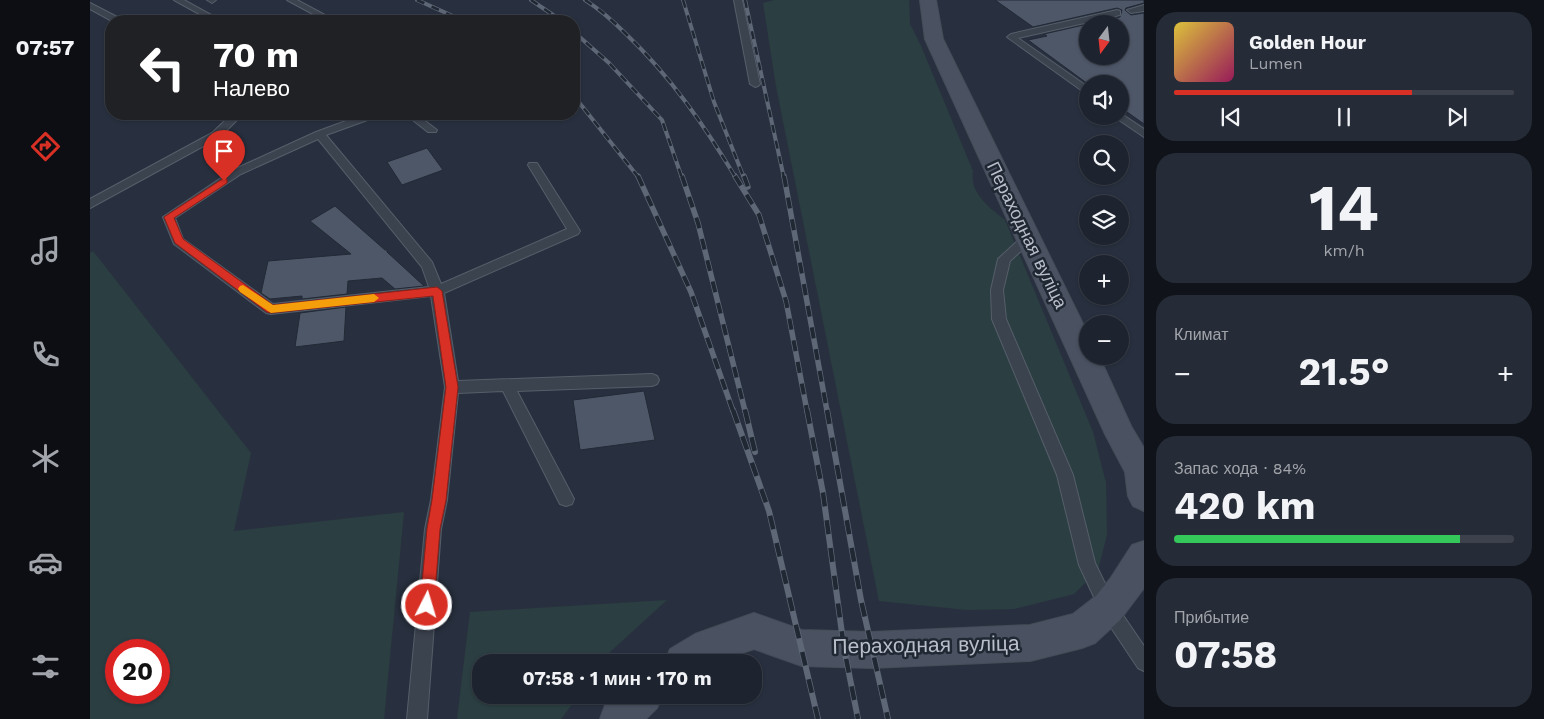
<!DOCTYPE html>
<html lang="ru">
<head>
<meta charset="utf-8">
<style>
	:root { --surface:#1e242f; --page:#262c37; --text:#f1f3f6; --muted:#a1a4aa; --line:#3c414b; --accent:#d93025 }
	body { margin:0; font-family:"Work Sans",sans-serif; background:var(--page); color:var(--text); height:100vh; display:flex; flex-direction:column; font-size:19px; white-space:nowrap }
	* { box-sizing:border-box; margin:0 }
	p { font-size:16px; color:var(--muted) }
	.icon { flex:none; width:28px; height:28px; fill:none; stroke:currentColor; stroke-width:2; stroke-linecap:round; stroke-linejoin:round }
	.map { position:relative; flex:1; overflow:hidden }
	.side { display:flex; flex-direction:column; gap:12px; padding:12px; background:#10141a; width:400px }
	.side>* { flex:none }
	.hud { position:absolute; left:15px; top:15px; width:475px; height:105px; border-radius:20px; box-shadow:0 1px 4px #0004,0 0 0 1px var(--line); background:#202124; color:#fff; overflow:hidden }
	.needle { width:32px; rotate:195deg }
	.fabs { position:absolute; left:989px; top:15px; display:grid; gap:10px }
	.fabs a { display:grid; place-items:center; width:50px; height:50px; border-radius:50%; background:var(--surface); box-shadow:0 1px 4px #0004,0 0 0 1px var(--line); font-size:25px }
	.speed { position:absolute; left:15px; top:639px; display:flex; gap:10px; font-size:25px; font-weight:700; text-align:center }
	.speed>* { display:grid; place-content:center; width:65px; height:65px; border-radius:50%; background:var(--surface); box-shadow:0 1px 4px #0004,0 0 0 1px var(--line); line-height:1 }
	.speed .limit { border:8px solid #d22; background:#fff; color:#111 }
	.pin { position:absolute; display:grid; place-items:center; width:42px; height:42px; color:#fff; margin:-51px -21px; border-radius:50% 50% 50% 0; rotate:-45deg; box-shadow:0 0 5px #0007 }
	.pin .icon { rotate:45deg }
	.me { position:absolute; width:55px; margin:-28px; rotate:5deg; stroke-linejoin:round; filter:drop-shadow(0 0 4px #0008) }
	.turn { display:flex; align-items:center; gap:18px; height:105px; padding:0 25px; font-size:22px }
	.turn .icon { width:65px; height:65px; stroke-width:2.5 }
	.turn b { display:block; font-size:35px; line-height:42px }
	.big { font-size:38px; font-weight:700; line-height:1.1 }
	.side .widget { flex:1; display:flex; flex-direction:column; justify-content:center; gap:8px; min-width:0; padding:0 18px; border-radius:20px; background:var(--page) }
	.side .dial { align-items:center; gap:0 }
	.dial b { font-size:65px; line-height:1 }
	.song { display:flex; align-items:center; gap:15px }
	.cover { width:60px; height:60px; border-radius:8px; background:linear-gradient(135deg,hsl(50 70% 55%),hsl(330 70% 35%)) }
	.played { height:5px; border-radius:2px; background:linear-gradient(90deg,var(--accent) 70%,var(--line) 70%) }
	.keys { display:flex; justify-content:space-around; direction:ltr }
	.heat { display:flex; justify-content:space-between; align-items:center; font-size:28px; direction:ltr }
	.charge { height:8px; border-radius:4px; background:linear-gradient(90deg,#34c759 84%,var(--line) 0) }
	.trip { position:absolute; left:382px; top:654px; width:290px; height:50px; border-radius:20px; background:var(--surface); box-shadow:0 1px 4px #0004,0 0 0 1px var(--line); font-weight:700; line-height:50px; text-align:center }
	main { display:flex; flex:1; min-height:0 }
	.dock { display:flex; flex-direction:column; width:90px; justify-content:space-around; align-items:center; background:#0c0e13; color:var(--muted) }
	.dock .icon { width:35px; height:35px }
	.dock .active { color:var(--accent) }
	.dock b { font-size:22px; color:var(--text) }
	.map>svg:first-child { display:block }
	.green { fill:#2b3e41; fill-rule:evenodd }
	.building { fill:#4e5768; stroke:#222a36 }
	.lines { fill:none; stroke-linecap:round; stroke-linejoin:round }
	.lane-casing { stroke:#565e6a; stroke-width:2 }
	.secondary-casing { stroke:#454c58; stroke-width:2 }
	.lane { fill:#3b434f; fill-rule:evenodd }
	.secondary { fill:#4a5262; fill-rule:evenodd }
	.rail-far2-casing { stroke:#5e6776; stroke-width:4 }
	.rail-far1-casing { stroke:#5e6776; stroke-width:5.5 }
	.rail-casing { stroke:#5e6776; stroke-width:6 }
	.rail-far2 { stroke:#202834; stroke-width:2.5; stroke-dasharray:8; stroke-linecap:butt }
	.rail-far1 { stroke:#202834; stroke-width:4; stroke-dasharray:11; stroke-linecap:butt }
	.rail { stroke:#202834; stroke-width:4.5; stroke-dasharray:14; stroke-linecap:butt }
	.route { fill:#d93025; stroke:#8d1f18 }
	.slow { fill:#f59e0b }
	.labels { text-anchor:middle; stroke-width:5; stroke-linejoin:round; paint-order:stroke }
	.street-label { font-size:18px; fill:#b8beca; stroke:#202834 }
	.near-street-label { font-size:21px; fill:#b8beca; stroke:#202834 }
</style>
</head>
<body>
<main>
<nav class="dock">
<b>07:57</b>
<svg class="icon active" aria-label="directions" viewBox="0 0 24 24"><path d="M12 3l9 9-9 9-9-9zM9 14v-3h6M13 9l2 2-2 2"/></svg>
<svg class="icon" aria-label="music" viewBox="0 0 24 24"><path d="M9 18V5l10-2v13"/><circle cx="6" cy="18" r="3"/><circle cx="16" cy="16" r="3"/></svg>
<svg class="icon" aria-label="phone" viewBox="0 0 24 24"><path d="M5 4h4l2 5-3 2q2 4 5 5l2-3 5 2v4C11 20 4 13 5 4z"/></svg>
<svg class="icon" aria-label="climate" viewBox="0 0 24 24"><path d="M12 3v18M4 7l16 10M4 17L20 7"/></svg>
<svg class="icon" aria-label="car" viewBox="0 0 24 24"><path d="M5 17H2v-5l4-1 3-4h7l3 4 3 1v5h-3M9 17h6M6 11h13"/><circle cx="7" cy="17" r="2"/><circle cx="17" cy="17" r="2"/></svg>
<svg class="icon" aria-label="filters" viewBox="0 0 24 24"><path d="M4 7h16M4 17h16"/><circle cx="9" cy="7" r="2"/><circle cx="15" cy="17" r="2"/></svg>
</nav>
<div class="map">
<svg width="1054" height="719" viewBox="0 0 1054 719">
	<rect width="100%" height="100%" fill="#28303f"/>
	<path class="green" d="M684 0H819L820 24 831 46 883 171C879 193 900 208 915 220L1003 432 1016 483 1017 535 1008 570 984 594 924 609 877 610 789 601 686 86 673 3Z
		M3 251 161 453 144 531 314 512 294 719H0V253ZM26 650H69V692H26Z
		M577 600 520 652 513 662H391V695H489L471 719H367L380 612Z"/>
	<path class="building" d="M905 0H1054V3L1036 8 1035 10 1041 15 1054 13V124L1030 107V84H998L938 40 957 36 954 34 998 24V56H1030V24H1000L1030 17 1032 10 1027 8 943 27Z
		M337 148 353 170 312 185 297 162Z
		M245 206 295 250H297V252L334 286 305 289 292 278 258 281 257 294 212 299V296L180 299 171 293 178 261 261 254 220 221Z
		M256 307 254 341 205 347 210 313Z
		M554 391 565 440 490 450 483 400Z"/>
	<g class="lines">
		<g class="lane-casing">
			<path id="lane" d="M84 0H94L132 21H122Z
				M117 0H126L122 3Z
				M197 0H207L246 21H236Z
				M644 0H652L670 84 668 86 665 87 660 84Z
				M0 3 31 19 32 21H22L0 9Z
				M1054 5V11L1041 13 1037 10Z
				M1027 10 1030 11V15L928 38 998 87V95L917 37 921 34Z
				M1030 113 1054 129V137L1026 118 1025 116H1030Z
				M142 114H153L130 137 0 208V199L122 133Z
				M275 114H297L296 116 283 118 236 135 342 262 351 284 477 229 438 165 439 163H447L490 231 488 234 354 293 368 381 562 374 567 376 569 380 567 384 562 386 427 391 484 499 482 504 476 506 470 504 413 391 368 393 357 500 351 529 337 719H317L335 529 341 500 355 387 341 296 181 314 176 313 84 244 73 217 143 170 226 132ZM228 139 332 267 339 287 183 304 93 239 85 218 151 174Z
				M315 114H326L347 130 346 132H338Z
				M938 234 944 238 942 241 920 261 913 290 916 319 983 475 1005 563 1024 602 1054 646V671L1048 668 1012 614 989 565 967 475 902 319 901 290 908 259 934 235Z"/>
		</g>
		<g class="secondary-casing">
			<path id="secondary" d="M830 0H846L853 39 998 334V356H1009L1041 426 1054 448V511L1043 506 1038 496 1035 472 1015 434 835 39Z
				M1054 541V588L1030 620 1005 643 992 648 940 661 781 668 712 666 664 649 626 662H575L580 649 605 634 664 613 712 630 781 632 940 625 983 614 1006 596 1020 579 1042 545Z
				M527 695H573L567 708 556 719H510L515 705Z"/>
		</g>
		<use href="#lane" class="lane"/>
		<use href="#secondary" class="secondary"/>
		<g class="rail-far2-casing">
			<path id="rail-far2" d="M327 0 374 21
				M441 0 472 21
				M495 0C511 10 523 21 536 34 581 77 614 125 646 178
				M593 0 624 102 654 178
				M655 0 694 178
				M484 32 519 63 572 120 592 178
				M484 96 549 178"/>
		</g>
		<g class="rail-far1-casing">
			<path id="rail-far1" d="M548 176 601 292 643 411
				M592 176 608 223 655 411
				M645 176 669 215 696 301 717 411
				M654 176 658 187
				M694 176 737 411"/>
		</g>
		<g class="rail-casing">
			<path id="rail" d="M643 410 679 511 728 719
				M655 410 665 452
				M717 410 733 493 754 648 768 719
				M737 410 771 600 798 719"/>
		</g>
		<use href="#rail-far2" class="rail-far2"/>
		<use href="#rail-far1" class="rail-far1"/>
		<use href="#rail" class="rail"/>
	</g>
	<path class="route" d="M134 178 137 179V183L84 218 93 239 183 305 347 287 352 291 368 387 356 500 350 529 344 605 342 610 337 612 332 610 330 605 337 529 342 500 356 387 343 296 181 313 177 312 85 243 74 217Z"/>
	<path class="slow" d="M153 285 183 305 284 294 289 298 284 302 181 313 150 292 148 289 150 286Z"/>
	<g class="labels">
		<g class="street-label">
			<text transform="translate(937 235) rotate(64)" y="6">Пераходная вуліца</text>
		</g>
		<g class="near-street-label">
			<text transform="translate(836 645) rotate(-1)" y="7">Пераходная вуліца</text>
		</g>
	</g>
</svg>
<div class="fabs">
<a><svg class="needle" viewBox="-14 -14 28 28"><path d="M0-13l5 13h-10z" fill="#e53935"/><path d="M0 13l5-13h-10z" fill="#a1a4aa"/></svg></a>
<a><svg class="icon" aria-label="sound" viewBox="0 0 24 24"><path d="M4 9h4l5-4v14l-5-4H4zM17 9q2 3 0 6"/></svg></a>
<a><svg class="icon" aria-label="search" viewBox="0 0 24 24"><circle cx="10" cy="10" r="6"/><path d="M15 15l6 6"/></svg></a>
<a><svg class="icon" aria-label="layers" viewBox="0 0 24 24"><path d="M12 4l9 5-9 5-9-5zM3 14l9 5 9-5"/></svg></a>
<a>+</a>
<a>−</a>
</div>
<div class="speed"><div class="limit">20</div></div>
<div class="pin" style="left:134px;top:181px;background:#d93025"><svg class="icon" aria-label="arrive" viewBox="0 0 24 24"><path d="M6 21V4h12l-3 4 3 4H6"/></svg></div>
<svg class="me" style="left:337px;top:605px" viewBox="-20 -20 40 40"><circle r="17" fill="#d93025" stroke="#fff" stroke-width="3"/><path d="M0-11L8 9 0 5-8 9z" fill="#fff"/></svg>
<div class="trip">07:58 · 1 мин · 170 m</div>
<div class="hud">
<div class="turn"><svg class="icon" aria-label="left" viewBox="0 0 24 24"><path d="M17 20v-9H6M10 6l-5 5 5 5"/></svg><div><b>70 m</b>Налево</div></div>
</div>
</div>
<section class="side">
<div class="widget">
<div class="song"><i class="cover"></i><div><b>Golden Hour</b><p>Lumen</p></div></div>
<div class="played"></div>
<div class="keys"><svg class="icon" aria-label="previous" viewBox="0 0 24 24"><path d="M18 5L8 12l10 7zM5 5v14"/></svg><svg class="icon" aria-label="pause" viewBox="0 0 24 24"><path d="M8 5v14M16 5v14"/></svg><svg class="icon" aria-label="next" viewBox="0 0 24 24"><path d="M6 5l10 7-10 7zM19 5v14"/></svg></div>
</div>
<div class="widget dial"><b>14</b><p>km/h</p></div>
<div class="widget"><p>Климат</p>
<div class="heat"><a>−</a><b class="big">21.5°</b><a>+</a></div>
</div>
<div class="widget"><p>Запас хода · 84%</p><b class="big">420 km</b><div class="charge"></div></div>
<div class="widget"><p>Прибытие</p><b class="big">07:58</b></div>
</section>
</main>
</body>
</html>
